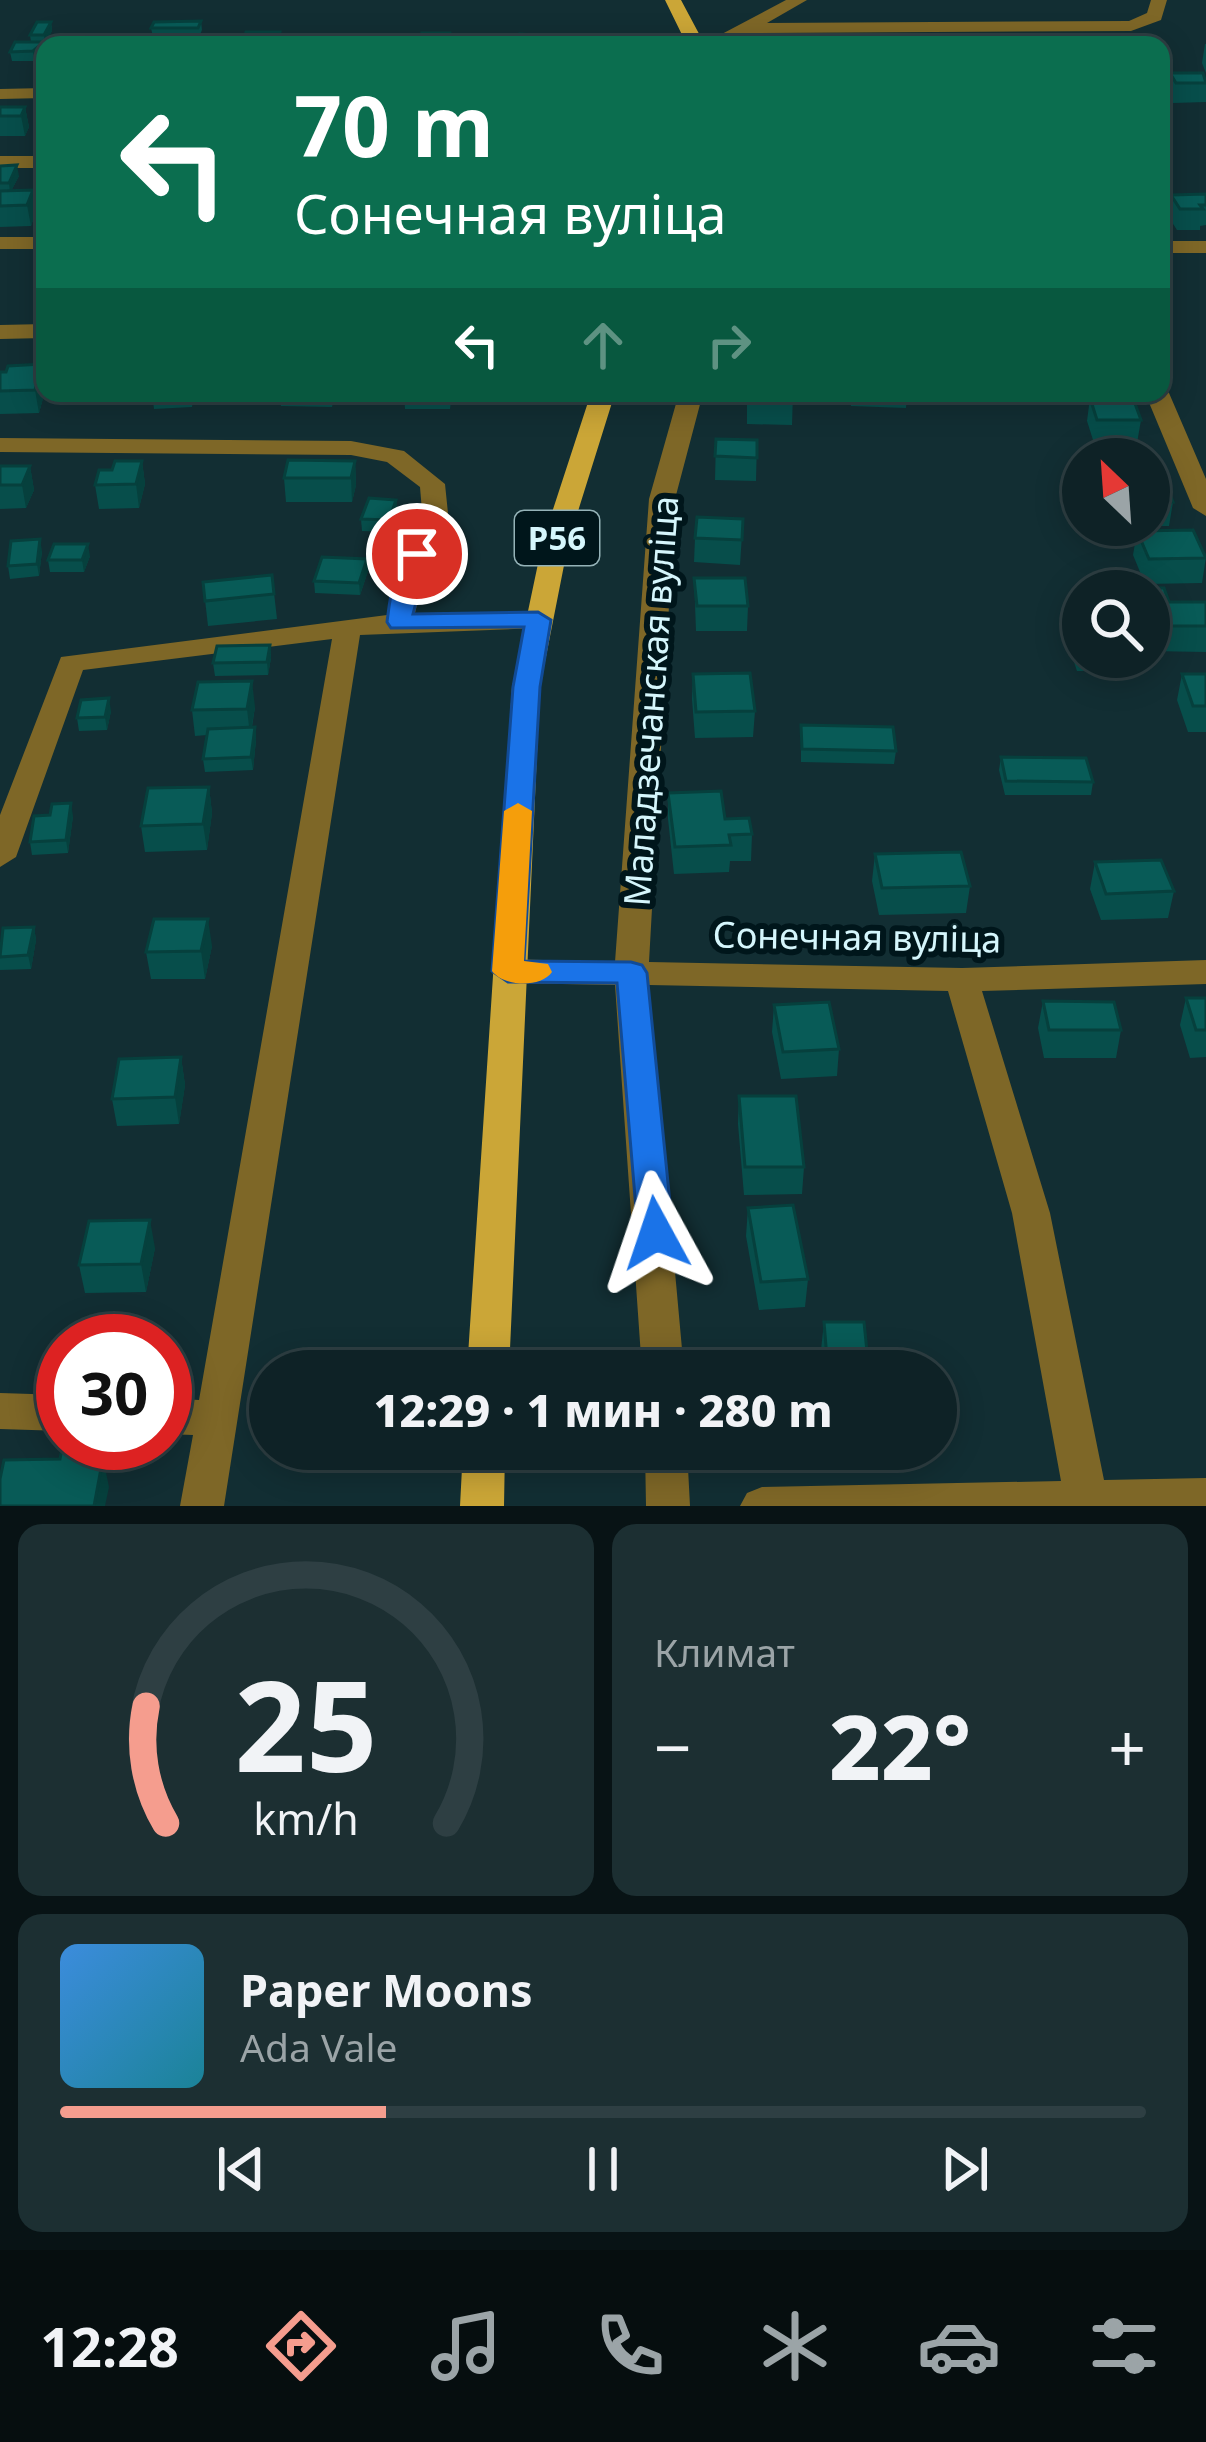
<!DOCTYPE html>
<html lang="ru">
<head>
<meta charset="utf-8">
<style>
	:root { --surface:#0e2226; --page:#1c2f32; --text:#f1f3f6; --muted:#9ba4a7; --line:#2e3f43; --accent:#f59d8e }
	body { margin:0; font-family:"Noto Sans",sans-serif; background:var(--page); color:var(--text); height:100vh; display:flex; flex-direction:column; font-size:45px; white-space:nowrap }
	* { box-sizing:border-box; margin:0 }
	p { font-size:39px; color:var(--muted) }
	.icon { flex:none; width:66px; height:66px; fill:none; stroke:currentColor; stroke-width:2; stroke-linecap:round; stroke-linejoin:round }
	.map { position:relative; height:1506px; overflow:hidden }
	.panel { display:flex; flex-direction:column; gap:18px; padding:18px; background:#081315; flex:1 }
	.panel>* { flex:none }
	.hud { position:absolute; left:36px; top:36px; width:1134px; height:366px; border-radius:24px; box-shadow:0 6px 30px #0003,0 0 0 3px var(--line); background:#0b6e4f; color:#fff; overflow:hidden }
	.needle { width:78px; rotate:335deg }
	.controls { position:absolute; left:1062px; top:438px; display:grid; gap:24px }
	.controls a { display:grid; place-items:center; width:108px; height:108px; border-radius:50%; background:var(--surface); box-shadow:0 6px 30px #0003,0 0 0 3px var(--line); font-size:60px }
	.speed { position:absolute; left:36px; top:1314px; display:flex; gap:24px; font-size:60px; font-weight:700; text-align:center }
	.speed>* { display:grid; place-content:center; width:156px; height:156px; border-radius:50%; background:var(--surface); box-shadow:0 6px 30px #0003,0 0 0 3px var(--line); line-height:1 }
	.speed .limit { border:18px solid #d22; background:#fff; color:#111 }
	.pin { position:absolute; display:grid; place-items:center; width:102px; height:102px; color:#fff; margin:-51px; border:6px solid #fff; border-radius:50%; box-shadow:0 3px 12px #0007 }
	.me { position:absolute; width:132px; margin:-66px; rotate:355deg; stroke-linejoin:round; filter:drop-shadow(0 0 9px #0008) }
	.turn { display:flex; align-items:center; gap:42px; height:252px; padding:0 60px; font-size:54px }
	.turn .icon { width:156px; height:156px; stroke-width:2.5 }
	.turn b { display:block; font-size:84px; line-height:102px }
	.lanes { display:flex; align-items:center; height:114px; padding:0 60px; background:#0003; justify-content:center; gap:60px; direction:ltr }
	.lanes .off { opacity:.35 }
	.big { font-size:90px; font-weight:800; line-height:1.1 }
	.panel .tile { flex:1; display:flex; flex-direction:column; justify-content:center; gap:18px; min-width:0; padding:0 42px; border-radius:24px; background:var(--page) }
	.panel .dial { align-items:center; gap:0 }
	.dial svg { height:312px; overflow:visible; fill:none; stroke:var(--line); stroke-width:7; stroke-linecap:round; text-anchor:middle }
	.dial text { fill:var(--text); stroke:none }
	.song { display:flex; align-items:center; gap:36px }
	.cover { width:144px; height:144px; border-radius:18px; background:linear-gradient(135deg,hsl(210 70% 55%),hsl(190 70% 35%)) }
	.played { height:12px; border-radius:6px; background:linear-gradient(90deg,var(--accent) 30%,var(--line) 30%) }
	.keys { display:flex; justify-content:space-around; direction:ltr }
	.heat { display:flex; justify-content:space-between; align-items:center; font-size:66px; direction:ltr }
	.panel .tiles { flex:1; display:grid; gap:18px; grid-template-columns:1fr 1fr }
	.tile:last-child { grid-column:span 2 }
	.trip { position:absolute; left:249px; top:1350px; width:708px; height:120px; border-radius:60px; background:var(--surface); box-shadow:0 6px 30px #0003,0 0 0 3px var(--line); font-weight:800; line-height:120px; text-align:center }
	.tab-bar { display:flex; height:192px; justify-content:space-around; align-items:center; background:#060e0f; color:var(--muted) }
	.tab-bar .icon { width:84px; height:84px }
	.tab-bar .current { color:var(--accent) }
	.tab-bar b { font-size:54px; color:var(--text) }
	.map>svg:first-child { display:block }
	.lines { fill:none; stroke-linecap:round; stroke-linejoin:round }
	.minor { fill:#7e6727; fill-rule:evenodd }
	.major { fill:#cba637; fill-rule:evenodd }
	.wall { fill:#074e4b }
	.shaded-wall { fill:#06403d }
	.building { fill:#085b57; stroke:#06403d; stroke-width:3 }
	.route { fill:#1a73e8; stroke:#114b97; stroke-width:3 }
	.slow { fill:#f59e0b }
	.labels { text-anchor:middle; stroke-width:12; stroke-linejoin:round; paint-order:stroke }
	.shield { fill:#00161b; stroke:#95b3b8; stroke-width:3 }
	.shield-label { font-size:33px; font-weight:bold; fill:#d5f6fc }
	.street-label { font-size:36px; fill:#d5f6fc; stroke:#00161b }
</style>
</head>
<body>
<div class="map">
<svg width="1206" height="1506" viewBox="0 0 1206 1506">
	<rect width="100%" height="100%" fill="#122e33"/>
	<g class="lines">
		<path class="minor" d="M786 0H807L767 23 1129 21 1147 13 1151 0H1167L1161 20 1131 31 747 33 723 45H701Z
			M1161 78H1206V88H1161Z
			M45 88V98L0 99V89Z
			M0 156H45V168H0Z
			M0 237H45V249H0Z
			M1161 241H1206V253H1161Z
			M45 324V338L0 339V325Z
			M1161 387 1169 393 1206 479V516L1193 508 1145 393H1161Z
			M679 393H703L675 499 649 962 962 968 1206 960V984L982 991 1050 1213 1104 1480 1206 1478V1506H740L747 1493 762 1487 1061 1481 1012 1213 948 991 649 985 684 1371H642L615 985 508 983 496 979 491 971 496 963 508 959 615 962 649 499Z
			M0 438 351 441 404 451 445 484 449 523 430 554 415 613 539 612 553 620 539 628 360 635 224 1506H180L193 1435 165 1434V1398L199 1400 332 639 83 670 16 857 0 867V815L61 657 387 615 404 554 423 523 420 487 387 462 351 455 0 452Z
			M0 1393 63 1395V1431L0 1429Z
			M645 1449H687L690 1506H646Z"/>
		<path class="major" d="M665 0H681L705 45H687Z
			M591 393H615L569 540 540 687 509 1371H467L512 687 543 540Z
			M463 1449H505L504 1506H460Z"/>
	</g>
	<path class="wall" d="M201 21 202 30 199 37H153L151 28Z
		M51 22 52 31 34 61H12L10 52 31 42 30 35Z
		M1205 44H1206V73L1202 63Z
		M1161 45 1170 51 1168 70H1163L1161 75Z
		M1170 73 1206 78V102L1173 103 1167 92Z
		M0 107H25L29 127 25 136H0Z
		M0 166 19 176 11 191 33 190 36 211 31 226 0 227Z
		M1206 194V225L1200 226V230H1177L1168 216 1171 195Z
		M0 372 45 381V391L39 413 0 414Z
		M152 393H194L192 407 154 409Z
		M279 393H335L332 407 281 406Z
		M404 393H452L450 409H405Z
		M747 393H793L792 425 747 424Z
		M850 393H907L906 408 851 406Z
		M1090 398 1141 420 1137 443H1094L1087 421Z
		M716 439 757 440 756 481 715 480Z
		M142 461 145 484 139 508 99 509 95 485 112 470Z
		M355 461 356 485 352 502H286L284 478Z
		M0 466H30L34 490 26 508 0 509Z
		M1149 474 1173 502 1169 526H1121L1149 525Z
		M396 500 397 512 390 532 362 531 361 519Z
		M743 519 740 565 694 562 695 538Z
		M1137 531 1206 557 1202 583 1145 584 1133 555Z
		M42 551 39 576 10 579 8 566Z
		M90 556 84 572H50L48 560Z
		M367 559 368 571 360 595 315 593 314 581Z
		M272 575 277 619 208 626 203 582Z
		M694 578 748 606 747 631H696Z
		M1120 588H1164L1169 602H1206V652L1149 651V591H1119Z
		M1072 637 1121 657 1119 671H1077L1070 650Z
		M270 645 271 658 268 675 215 676 213 663Z
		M693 674 755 711 753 737 695 738 692 699Z
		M1182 674H1206V732H1188L1177 700Z
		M255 707 252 727H255L256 740 253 770 205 772 203 759 207 735 195 736 192 710Z
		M111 711 107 730 79 731 77 718Z
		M801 725 896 751 894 764 801 762Z
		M1001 757 1093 782 1091 795H1005L999 770Z
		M209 787 212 813 207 850 145 852 141 826Z
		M668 793 725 819 752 834 751 861H730L729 872 674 874 668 819Z
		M73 816 68 853 32 855 30 842Z
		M875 854 970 886 966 913 879 915 872 881Z
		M1095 862 1174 891 1168 918 1101 920 1090 889Z
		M34 927 36 940 31 969 0 970V944Z
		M212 946 205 979H151L146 952Z
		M1186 998H1206V1057L1190 1058 1180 1025Z
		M1043 1001 1121 1030 1116 1058H1044L1038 1028Z
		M774 1005 839 1049 837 1076 781 1079 772 1032Z
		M181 1057 185 1085 179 1124 117 1126 112 1099Z
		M739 1096 804 1167 802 1194 744 1195 738 1124Z
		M748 1208 808 1279 805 1307 759 1310 746 1236Z
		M155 1248 146 1292 85 1293 79 1265Z
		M824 1322 869 1371H823L821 1350Z"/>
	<path class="shaded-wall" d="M51 22 52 31 45 44 44 35Z
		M44 42 45 51 34 61 33 51Z
		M25 107 29 127 25 136 21 116Z
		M17 165 19 176 10 193 9 183Z
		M33 190 36 211 31 226 27 205Z
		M42 364 45 391 39 413 35 390Z
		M142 461 145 484 139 508 136 484Z
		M355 461 356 485 352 502 351 478Z
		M30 466 34 490 26 508 22 485Z
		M396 500 397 512 390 532 389 520Z
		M40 539 42 551 39 576 37 564Z
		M88 544 90 556 84 572 82 560Z
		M367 559 368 571 360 595 359 583Z
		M270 645 271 658 268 675 267 662Z
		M252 681 255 707 250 735 247 709Z
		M109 698 111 711 107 730 105 717Z
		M255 727 256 740 253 770 251 757Z
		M209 787 212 813 207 850 203 824Z
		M71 803 73 816 68 853 66 840Z
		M208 919 212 946 205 979 201 951Z
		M34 927 36 940 31 969 28 955Z
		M181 1057 185 1085 179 1124 175 1097Z
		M150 1220 155 1248 146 1292 141 1264Z
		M103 1458 109 1487 105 1506H94Z"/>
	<path class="building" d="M201 21 198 28H151L154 22Z
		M37 22H51L44 35H30Z
		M246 32H280L277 45H243Z
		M422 33H450L451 45 423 44Z
		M520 34 552 36V43L521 44Z
		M346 35H373L372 44 345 45Z
		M198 36 195 45H164L167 37Z
		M96 40H123L121 45H94Z
		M15 42H44L33 51 10 52Z
		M1170 73H1203L1206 83H1176Z
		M0 107H25L21 116H0Z
		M17 165 9 183H0V166Z
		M33 190 27 205 0 206V191Z
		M1171 195 1206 194V205H1200L1203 209H1180Z
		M42 364 35 390 0 391V372H6L8 366Z
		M748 393H793V402L748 401Z
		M851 393H907V396L852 394Z
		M1090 398H1133L1141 420H1097Z
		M716 439 757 440V458L715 456Z
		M288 460 355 461 351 478H284Z
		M115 461H142L136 484 95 485 99 470H112Z
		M0 466H30L22 485H0Z
		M1149 474H1162L1173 502H1149Z
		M369 498 396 500 389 520 361 519Z
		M697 517 743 519 742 540 695 538Z
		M1193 530 1206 558 1149 559 1137 531Z
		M40 539 37 564 8 566 11 541Z
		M54 544H88L82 560H48Z
		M322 557 367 559 359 583 314 581Z
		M272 575 274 594 205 601 203 582Z
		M694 578H745L748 606H697Z
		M1120 588H1164L1169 602H1206V626H1149V591H1121Z
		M1072 637H1083V657L1121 658H1079Z
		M270 645 267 662 213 663 217 646Z
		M750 673 755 711 696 712 693 674Z
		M1182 674H1206V706H1193Z
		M252 681 247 709 192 710 198 682Z
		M109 698 105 717 77 718 81 700Z
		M801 725 893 727 896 751 802 749Z
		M255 727 251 757 203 759 208 729Z
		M1001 757 1086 758 1093 782 1006 781Z
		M209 787 203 824 141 826 148 788Z
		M721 791 725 819 749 818 752 834 729 835 731 845 675 847 668 793Z
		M71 803 66 840 30 842 34 816 50 815 52 804Z
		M961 852 970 886 882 888 875 854Z
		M1161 860 1174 891 1106 894 1095 862Z
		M154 919H208L201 951 146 952Z
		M34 927 28 955 0 957 3 928Z
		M1186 998H1206V1030H1196Z
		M1043 1001 1114 1002 1121 1030H1049Z
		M829 1002 839 1049 783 1052 774 1005Z
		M181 1057 175 1097 112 1099 119 1059Z
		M739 1096H796L804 1167H745Z
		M793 1205 808 1279 761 1282 748 1208Z
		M150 1220 141 1264 79 1265 89 1221Z
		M824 1322H864L869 1371H828Z
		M62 1449H86L84 1458H103L94 1506H0V1479L4 1460 60 1459Z"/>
	<path class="route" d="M417 547 429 554 413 614 538 612 551 620 540 687 524 961 631 962 642 965 647 973 673 1233 668 1242 656 1246 643 1242 638 1233 617 983 508 982 492 971 513 687 524 627 391 628 387 622C390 599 394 556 417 547Z"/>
	<path class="slow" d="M518 803 532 811 524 961 548 964 552 972C541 988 504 987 492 971L504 811Z"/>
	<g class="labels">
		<rect class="shield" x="515" y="511" width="84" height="54" rx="9"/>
		<g class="shield-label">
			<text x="557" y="550">Р56</text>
		</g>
		<g class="street-label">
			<text transform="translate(651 701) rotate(-86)" y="13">Маладзечанская вуліца</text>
			<text transform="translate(857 937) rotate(1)" y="13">Сонечная вуліца</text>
		</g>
	</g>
</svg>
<div class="controls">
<a><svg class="needle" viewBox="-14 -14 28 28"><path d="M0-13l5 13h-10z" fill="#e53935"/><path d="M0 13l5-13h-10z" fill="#9ba4a7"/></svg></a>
<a><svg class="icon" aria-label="search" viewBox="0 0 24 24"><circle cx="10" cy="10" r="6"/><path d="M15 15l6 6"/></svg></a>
</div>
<div class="speed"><div class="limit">30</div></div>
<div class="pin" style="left:417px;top:554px;background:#d93025"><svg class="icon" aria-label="arrive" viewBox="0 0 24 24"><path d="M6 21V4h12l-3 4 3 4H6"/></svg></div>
<svg class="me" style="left:656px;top:1233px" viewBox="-20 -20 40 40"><path d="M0-17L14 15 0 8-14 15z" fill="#1a73e8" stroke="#fff" stroke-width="4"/></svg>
<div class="trip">12:29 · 1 мин · 280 m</div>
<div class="hud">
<div class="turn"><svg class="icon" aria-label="left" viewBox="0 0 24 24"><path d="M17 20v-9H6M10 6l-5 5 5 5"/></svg><div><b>70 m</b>Сонечная вуліца</div></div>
<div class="lanes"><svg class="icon" aria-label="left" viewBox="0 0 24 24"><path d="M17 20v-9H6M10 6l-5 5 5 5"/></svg><svg class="icon off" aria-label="ahead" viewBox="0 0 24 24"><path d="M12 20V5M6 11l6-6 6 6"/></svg><svg class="icon off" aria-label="right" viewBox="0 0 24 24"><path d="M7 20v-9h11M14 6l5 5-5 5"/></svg></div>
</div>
</div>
<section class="panel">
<div class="tiles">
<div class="tile dial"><svg viewBox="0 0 100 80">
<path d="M14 69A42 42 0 1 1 86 69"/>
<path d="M14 69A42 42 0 0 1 9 39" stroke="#f59d8e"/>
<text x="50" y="56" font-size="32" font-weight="700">25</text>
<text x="50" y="72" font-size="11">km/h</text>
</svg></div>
<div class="tile"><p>Климат</p>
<div class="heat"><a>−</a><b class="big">22°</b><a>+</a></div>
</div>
<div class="tile">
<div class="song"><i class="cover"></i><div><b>Paper Moons</b><p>Ada Vale</p></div></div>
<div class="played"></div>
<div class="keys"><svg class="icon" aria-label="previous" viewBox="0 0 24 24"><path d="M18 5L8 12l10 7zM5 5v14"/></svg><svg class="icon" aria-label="pause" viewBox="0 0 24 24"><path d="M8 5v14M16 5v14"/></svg><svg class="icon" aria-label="next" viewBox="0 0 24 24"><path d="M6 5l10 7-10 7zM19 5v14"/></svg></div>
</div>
</div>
</section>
<nav class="tab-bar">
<b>12:28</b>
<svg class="icon current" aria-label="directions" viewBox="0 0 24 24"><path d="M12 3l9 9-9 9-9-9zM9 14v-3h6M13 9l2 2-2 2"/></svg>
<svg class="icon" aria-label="music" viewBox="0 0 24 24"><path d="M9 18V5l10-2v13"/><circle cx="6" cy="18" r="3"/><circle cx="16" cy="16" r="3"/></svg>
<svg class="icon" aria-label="phone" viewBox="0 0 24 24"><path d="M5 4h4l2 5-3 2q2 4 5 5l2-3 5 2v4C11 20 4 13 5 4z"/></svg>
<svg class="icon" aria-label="climate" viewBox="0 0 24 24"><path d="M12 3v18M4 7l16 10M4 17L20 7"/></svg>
<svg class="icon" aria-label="car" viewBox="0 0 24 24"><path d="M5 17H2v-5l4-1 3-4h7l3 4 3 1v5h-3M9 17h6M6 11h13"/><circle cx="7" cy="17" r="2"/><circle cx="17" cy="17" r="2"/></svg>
<svg class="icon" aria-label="filters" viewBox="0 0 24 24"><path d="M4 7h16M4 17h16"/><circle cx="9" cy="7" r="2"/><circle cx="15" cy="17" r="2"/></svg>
</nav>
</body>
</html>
